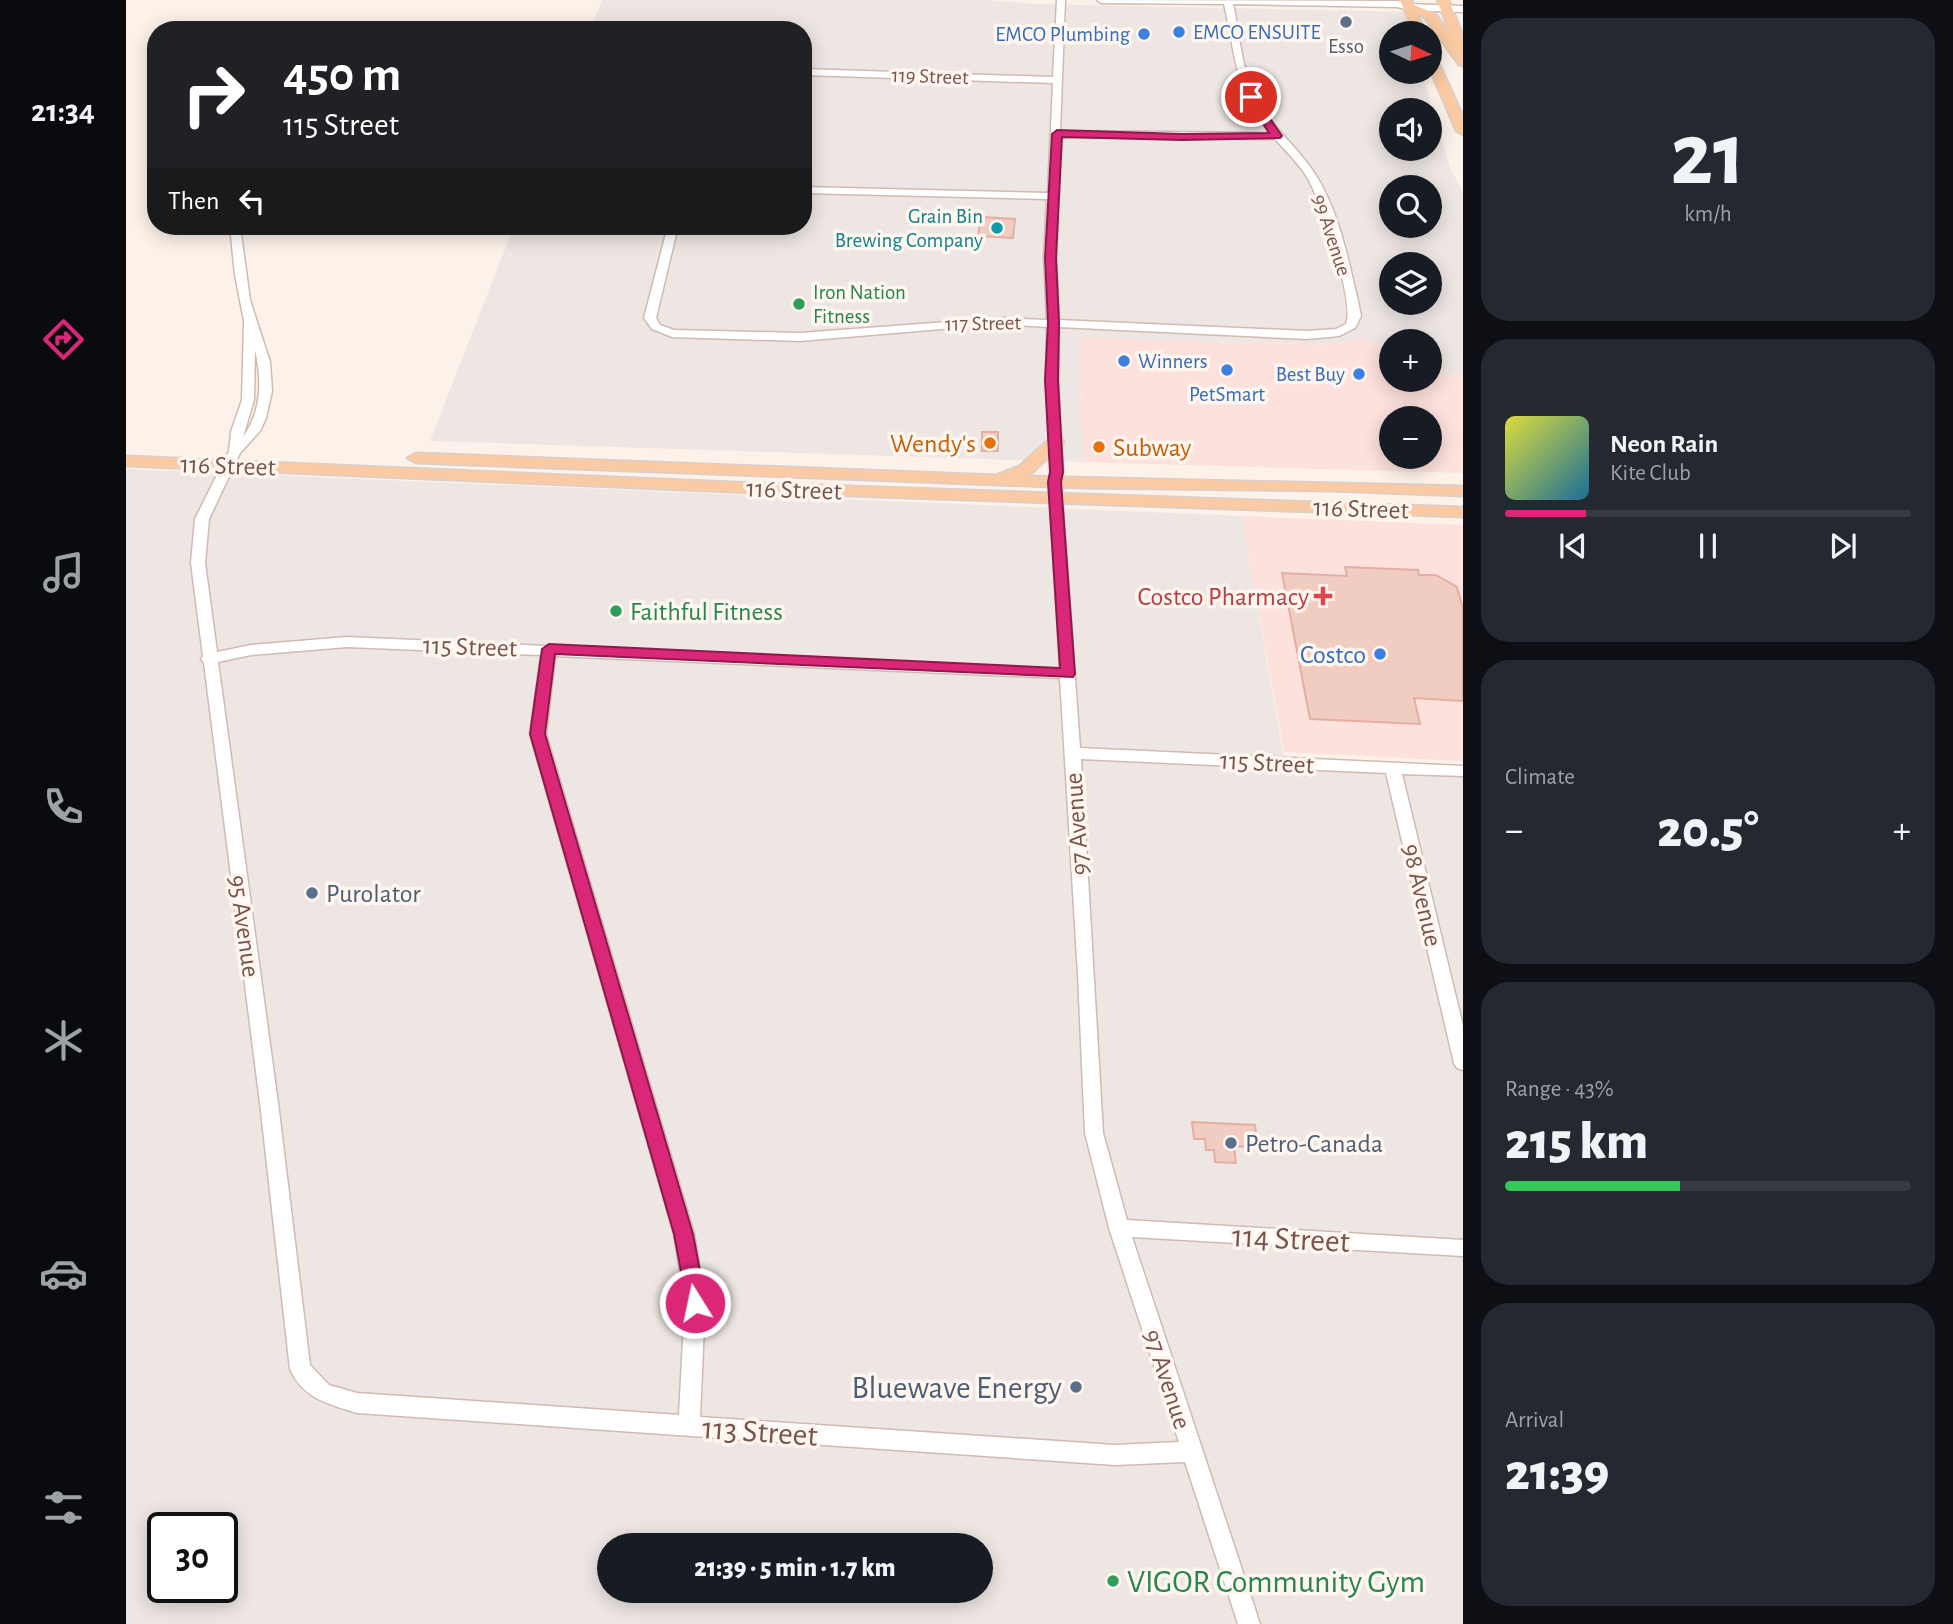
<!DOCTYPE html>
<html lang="en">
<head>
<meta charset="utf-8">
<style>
	:root { --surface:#171b24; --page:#242831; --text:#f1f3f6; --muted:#9ea1a6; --line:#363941; --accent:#db2777 }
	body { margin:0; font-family:"Alegreya Sans",sans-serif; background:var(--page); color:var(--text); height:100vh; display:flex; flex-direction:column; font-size:26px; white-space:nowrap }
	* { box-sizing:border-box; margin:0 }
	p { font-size:23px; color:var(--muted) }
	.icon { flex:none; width:38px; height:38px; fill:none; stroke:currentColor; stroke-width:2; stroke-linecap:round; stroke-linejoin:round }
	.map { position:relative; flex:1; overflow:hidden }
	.details { display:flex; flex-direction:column; gap:18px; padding:18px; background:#0d0f14; width:490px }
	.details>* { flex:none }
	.hud { position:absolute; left:21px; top:21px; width:665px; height:214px; border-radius:28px; box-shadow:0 4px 18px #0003; background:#202124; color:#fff; overflow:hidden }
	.needle { width:46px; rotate:94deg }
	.tools { position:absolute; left:1253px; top:21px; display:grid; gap:14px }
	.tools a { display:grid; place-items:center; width:63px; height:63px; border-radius:50%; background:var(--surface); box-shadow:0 4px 18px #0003; font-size:35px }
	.speed { position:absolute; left:21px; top:1512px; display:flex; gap:14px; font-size:35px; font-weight:700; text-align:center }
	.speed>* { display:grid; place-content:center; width:91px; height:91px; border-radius:50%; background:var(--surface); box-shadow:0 4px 18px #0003; line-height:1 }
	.speed .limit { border:4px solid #111; border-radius:10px; background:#fff; color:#111 }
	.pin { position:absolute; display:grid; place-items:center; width:60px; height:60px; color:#fff; margin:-30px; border:4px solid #fff; border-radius:50%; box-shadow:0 2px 7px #0007 }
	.me { position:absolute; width:77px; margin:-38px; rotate:350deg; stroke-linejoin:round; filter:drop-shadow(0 0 5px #0008) }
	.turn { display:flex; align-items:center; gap:24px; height:147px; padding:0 21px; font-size:32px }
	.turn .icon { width:91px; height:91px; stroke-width:2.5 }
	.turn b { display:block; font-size:49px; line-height:60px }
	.then { display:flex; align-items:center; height:66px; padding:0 21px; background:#0003; gap:14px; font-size:26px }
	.big { font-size:52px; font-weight:800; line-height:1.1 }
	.details .tile { flex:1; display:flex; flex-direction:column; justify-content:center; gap:10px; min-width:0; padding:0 24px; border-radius:28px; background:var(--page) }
	.details .dial { align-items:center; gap:0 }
	.dial b { font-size:91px; line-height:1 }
	.song { display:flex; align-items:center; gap:21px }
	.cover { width:84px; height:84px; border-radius:10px; background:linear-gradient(135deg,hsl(60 70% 55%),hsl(200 70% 35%)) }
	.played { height:7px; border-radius:4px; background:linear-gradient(90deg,var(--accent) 20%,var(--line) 20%) }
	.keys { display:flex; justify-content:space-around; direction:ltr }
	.heat { display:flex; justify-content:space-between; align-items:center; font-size:38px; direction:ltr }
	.charge { height:10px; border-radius:5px; background:linear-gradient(90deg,#34c759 43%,var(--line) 0) }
	.trip { position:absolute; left:471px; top:1533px; width:396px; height:70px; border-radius:35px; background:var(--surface); box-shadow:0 4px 18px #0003; font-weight:800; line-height:70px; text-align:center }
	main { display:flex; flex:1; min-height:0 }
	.menu { display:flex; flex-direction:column; width:126px; justify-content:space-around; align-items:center; background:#090b0e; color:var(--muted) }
	.menu .icon { width:49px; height:49px }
	.menu .current { color:var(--accent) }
	.menu b { font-size:32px; color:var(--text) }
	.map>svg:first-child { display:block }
	.commercial { fill:#fce1dd; fill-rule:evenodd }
	.industrial { fill:#ede6e2; fill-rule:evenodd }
	.building { fill:#f1ccc1; stroke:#e4afa2; stroke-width:2 }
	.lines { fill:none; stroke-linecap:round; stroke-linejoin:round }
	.minor-casing { stroke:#d1bab1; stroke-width:3 }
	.major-casing { stroke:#d9cfcd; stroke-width:3 }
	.minor { fill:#fff; fill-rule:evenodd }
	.major { fill:#f9caa3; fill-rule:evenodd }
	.route { fill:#db2777; stroke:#8e194d; stroke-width:2 }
	.service-dot { fill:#5c6f8a; stroke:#fff6f0; stroke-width:2.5 }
	.shop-dot { fill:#3f7fe0; stroke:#fff6f0; stroke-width:2.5 }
	.culture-dot { fill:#0f9aa8; stroke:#fff6f0; stroke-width:2.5 }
	.leisure-dot { fill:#2e9e5b; stroke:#fff6f0; stroke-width:2.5 }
	.food-dot { fill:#e8710a; stroke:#fff6f0; stroke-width:2.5 }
	.health-dot { fill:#e0444e; stroke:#fff6f0; stroke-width:2.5 }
	.labels { text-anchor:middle; stroke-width:7; stroke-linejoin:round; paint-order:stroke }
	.far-shop-label { font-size:21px; fill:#366cbe; stroke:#fff6f0; text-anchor:start }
	.far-service-label { font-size:21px; fill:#4e5e75; stroke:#fff6f0 }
	.far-street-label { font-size:21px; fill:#77544c; stroke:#fff6f0 }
	.far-culture-label { font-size:21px; fill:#0d838f; stroke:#fff6f0; text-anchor:end }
	.far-leisure-label { font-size:21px; fill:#27864d; stroke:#fff6f0; text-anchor:start }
	.food-label { font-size:26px; fill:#c56008; stroke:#fff6f0; text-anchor:end }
	.street-label { font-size:26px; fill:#77544c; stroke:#fff6f0 }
	.health-label { font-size:26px; fill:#be3a42; stroke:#fff6f0; text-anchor:end }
	.leisure-label { font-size:26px; fill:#27864d; stroke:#fff6f0; text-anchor:start }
	.shop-label { font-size:26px; fill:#366cbe; stroke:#fff6f0; text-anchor:end }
	.service-label { font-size:26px; fill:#4e5e75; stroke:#fff6f0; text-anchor:start }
	.near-street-label { font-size:32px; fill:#77544c; stroke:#fff6f0 }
	.near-service-label { font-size:32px; fill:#4e5e75; stroke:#fff6f0; text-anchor:end }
	.near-leisure-label { font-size:32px; fill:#27864d; stroke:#fff6f0; text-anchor:start }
</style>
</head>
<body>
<main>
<nav class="menu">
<b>21:34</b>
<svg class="icon current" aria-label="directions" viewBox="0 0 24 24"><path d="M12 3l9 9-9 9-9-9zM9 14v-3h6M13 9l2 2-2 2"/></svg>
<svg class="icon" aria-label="music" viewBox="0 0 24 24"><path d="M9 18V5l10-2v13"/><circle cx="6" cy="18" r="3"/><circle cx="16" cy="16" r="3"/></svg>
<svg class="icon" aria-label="phone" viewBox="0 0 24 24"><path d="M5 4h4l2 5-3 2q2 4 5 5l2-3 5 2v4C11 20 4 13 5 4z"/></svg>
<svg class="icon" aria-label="climate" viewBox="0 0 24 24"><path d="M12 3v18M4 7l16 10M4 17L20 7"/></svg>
<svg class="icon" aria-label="car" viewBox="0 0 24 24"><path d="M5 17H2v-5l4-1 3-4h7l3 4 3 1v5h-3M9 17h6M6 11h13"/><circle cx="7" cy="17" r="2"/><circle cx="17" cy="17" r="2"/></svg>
<svg class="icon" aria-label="filters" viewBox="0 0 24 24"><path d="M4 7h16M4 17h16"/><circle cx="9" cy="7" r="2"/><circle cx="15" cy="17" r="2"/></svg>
</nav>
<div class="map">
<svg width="1337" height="1624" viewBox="0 0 1337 1624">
	<rect width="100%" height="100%" fill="#fcf2e9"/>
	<path class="commercial" d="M952 337 1210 345 1236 337 1265 350V380H1304V368L1316 374 1337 375V473L957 462ZM1265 418H1304V457H1265Z
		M1115 516 1337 525V761L1158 752Z"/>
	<path class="industrial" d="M476 0H859L912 4 1279 12 1285 33H1265V72H1296L1324 168 1337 192V375L1316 374 1304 368V341H1265V350L1236 337 1210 345 952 337 957 462 304 441 388 226H677V30H464ZM1265 110H1304V149H1265ZM1265 187H1304V226H1265ZM1265 264H1304V303H1265Z
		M0 469 1115 516 1160 770 1337 777V1624H0ZM37 1528H96V1587H37ZM483 1545H854V1591H483Z"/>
	<path class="building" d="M855 217 889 219 887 238 852 236Z
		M856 432H872V451H856Z
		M1219 567 1292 570 1293 575H1310L1331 587 1337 609V701L1288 698 1294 724 1184 719 1156 573 1221 576Z
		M1066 1122 1129 1125 1132 1148 1108 1146 1110 1163 1089 1162 1088 1150H1080L1079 1139H1068Z"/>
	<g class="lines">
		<g class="minor-casing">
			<path id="minor" d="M931 0H939L934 131 1144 133C1108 89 1110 56 1098 4L975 3 971 0 1271 1 1283 4 1337 6V12L1283 10 1271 7 1107 4C1114 35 1115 69 1130 98 1145 127 1172 147 1189 174 1213 211 1222 259 1232 301L1235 316 1229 328 1213 336 1181 339 933 327 932 380 937 472 935 482 954 748 1337 766V776L1276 774 1337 1026V1070L1331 1068 1328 1063 1260 773 955 759 977 1133 1001 1220 1337 1240V1256L1006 1237 1134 1624H1112L1059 1462 989 1465 231 1413C203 1404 177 1399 164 1369L134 1103 78 663 75 659 77 656 65 563 69 519 103 451 105 432 116 400 118 321 109 275 104 226H114L124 300 144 362 146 391 140 418 134 431 114 453 83 519 79 563 91 652 125 645 221 637 934 669 923 482 925 472 920 380 921 327 874 324 674 341 546 337 526 329 518 318 542 226H552L530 318 534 325 548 330 674 333 874 318 921 320 918 258 921 199 677 193V187L922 193 927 83 677 75V69L927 77ZM934 137 1149 139C1160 151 1172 163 1181 177 1195 200 1229 302 1220 324L1210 329 1181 331 933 320 930 258ZM129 350C136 380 136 411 117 437L128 400ZM221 647 415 655 404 734 548 1234 559 1303 553 1415 231 1393 203 1385 184 1365 152 1103 92 662 125 655ZM429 656 934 678 952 975 959 1133 983 1228 1053 1442 989 1445 574 1417 579 1303 568 1234 420 734Z"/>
		</g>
		<g class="major-casing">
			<path id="major" d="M1274 0H1286L1288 5 1310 14 1324 34 1311 0H1323L1337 36V66L1333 65 1297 16 1292 14 1300 33H1288Z
				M1304 52 1310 56 1337 116V135L1330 131 1304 70Z
				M930 437 936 438 938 442 936 446 905 474 898 476 1337 486V496L1205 491 955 488 290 463 281 458 290 453 870 475 893 466 924 438Z
				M0 456 605 482 1337 507V517L605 492 0 466Z"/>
		</g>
		<use href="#minor" class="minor"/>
		<use href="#major" class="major"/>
	</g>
	<path class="route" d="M1125 94 1129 97 1156 136 1154 138 1056 140 936 137 930 258 933 323 932 380 937 472 935 482 949 674 947 677 429 654 419 734 567 1234 580 1303 577 1309 569 1312 562 1309 548 1234 404 734 416 649 423 644 934 668 922 482 924 472 919 380 922 323 919 258 926 134 931 130 1056 134 1143 133 1120 97Z"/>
	<g class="service-dot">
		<circle cx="1220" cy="22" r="7"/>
		<circle cx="186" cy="893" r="7"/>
		<circle cx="1105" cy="1143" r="7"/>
		<circle cx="950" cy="1387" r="7"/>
	</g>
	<g class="shop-dot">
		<circle cx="1053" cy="32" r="7"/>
		<circle cx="1018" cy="34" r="7"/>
		<circle cx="998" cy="361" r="7"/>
		<circle cx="1101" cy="370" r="7"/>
		<circle cx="1233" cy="374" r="7"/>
		<circle cx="1254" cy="654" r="7"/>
	</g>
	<circle class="culture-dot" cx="871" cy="228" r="7"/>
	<g class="leisure-dot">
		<circle cx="673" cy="304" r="7"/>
		<circle cx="490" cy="611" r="7"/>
		<circle cx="987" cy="1581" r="7"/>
	</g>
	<g class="food-dot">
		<circle cx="864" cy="443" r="7"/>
		<circle cx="973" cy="447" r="7"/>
	</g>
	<path class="health-dot" d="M1193.5 585.5h7v7h7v7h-7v7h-7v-7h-7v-7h7z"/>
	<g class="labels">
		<g class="far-shop-label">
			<text x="1067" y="39">EMCO ENSUITE</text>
			<text x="1004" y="41" text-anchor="end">EMCO Plumbing</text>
			<text x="1012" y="368">Winners</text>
			<text x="1219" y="381" text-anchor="end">Best Buy</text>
			<text x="1101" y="401" text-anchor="middle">PetSmart</text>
		</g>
		<g class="far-service-label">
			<text x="1220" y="53">Esso</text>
		</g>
		<g class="far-street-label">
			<text transform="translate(804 76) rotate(2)" y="7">119 Street</text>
			<text transform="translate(1206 235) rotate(72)" y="7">99 Avenue</text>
			<text transform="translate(857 323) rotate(-1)" y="7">117 Street</text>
		</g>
		<g class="far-culture-label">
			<text x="857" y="223">Grain Bin<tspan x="857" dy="24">Brewing Company</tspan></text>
		</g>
		<g class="far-leisure-label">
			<text x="687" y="299">Iron Nation<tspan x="687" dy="24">Fitness</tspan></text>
		</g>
		<g class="food-label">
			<text x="850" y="452">Wendy's</text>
			<text x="987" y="456" text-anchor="start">Subway</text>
		</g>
		<g class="street-label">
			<text transform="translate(102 465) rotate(2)" y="9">116 Street</text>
			<text transform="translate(668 489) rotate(2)" y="9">116 Street</text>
			<text transform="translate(1235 508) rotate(2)" y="9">116 Street</text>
			<text transform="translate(344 646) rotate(2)" y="9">115 Street</text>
			<text transform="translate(1141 762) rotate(3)" y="9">115 Street</text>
			<text transform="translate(950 824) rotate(-94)" y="9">97 Avenue</text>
			<text transform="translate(1297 895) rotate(77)" y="9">98 Avenue</text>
			<text transform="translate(119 926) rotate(82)" y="9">95 Avenue</text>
			<text transform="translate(1042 1379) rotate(72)" y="9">97 Avenue</text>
		</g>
		<g class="health-label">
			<text x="1183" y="605">Costco Pharmacy</text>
		</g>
		<g class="leisure-label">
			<text x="504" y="620">Faithful Fitness</text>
		</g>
		<g class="shop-label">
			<text x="1240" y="663">Costco</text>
		</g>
		<g class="service-label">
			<text x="200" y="902">Purolator</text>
			<text x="1119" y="1152">Petro-Canada</text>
		</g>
		<g class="near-street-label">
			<text transform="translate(1165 1238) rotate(3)" y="11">114 Street</text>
			<text transform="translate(634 1431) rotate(4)" y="11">113 Street</text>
		</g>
		<g class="near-service-label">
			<text x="936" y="1398">Bluewave Energy</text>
		</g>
		<g class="near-leisure-label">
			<text x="1001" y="1592">VIGOR Community Gym</text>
		</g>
	</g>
</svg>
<div class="tools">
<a><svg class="needle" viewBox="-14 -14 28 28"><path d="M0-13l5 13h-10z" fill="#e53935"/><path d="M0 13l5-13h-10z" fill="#9ea1a6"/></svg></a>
<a><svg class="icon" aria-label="sound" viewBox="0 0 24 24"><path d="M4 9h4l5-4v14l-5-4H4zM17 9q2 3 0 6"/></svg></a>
<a><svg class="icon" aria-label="search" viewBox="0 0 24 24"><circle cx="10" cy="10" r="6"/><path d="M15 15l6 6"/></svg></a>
<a><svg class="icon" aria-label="layers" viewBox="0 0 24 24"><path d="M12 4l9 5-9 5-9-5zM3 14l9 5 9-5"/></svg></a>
<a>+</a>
<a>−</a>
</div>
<div class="speed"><div class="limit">30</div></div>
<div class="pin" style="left:1125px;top:97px;background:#d93025"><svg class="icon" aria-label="arrive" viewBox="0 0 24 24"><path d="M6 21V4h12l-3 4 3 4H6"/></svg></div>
<svg class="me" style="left:569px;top:1303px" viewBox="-20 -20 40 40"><circle r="17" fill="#db2777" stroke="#fff" stroke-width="3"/><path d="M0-11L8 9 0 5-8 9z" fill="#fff"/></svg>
<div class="trip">21:39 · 5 min · 1.7 km</div>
<div class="hud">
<div class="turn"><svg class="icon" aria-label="right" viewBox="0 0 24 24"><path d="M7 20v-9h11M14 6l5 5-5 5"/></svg><div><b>450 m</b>115 Street</div></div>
<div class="then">Then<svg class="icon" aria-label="left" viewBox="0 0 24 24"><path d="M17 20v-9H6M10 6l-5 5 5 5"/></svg></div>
</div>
</div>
<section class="details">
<div class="tile dial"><b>21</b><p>km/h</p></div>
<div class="tile">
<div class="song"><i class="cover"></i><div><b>Neon Rain</b><p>Kite Club</p></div></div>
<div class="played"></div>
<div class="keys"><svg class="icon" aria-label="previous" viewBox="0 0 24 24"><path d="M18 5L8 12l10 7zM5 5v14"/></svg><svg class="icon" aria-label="pause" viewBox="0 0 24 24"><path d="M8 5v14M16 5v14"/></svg><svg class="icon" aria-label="next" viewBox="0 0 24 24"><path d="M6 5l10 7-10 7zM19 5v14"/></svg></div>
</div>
<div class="tile"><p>Climate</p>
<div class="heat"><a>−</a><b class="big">20.5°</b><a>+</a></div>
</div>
<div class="tile"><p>Range · 43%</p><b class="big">215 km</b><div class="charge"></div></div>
<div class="tile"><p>Arrival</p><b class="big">21:39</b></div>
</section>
</main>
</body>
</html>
